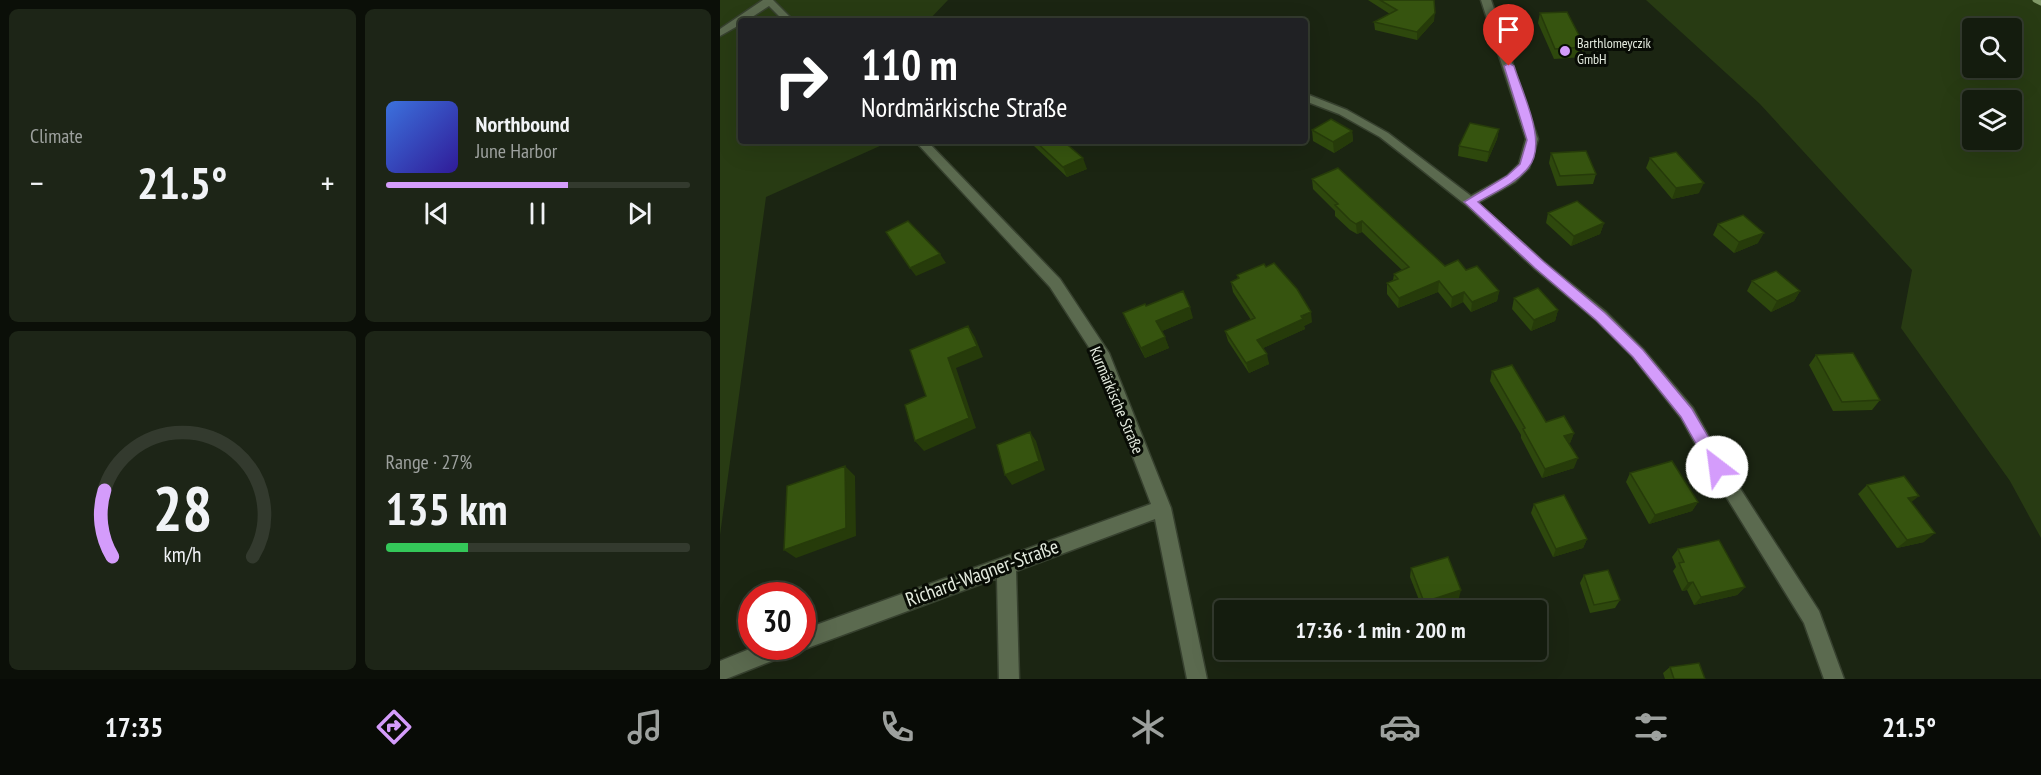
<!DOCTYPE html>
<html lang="en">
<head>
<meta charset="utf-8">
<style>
	:root { --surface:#141c0e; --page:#1d2517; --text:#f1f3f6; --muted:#9da19e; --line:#333a2e; --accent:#d49cfb }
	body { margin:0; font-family:"PT Sans Narrow",sans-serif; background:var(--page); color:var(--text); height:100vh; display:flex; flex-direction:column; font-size:22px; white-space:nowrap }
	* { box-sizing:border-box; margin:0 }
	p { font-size:20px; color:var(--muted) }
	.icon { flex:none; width:33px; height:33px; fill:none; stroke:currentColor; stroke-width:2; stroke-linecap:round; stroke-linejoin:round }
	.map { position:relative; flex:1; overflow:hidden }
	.details { display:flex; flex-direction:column; gap:9px; padding:9px; background:#0b0f08; width:720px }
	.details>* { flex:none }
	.banner { position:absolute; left:18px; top:18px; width:570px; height:126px; border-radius:6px; box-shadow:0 6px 24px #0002,0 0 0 2px var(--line); background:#202124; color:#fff; overflow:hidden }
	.controls { position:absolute; left:1242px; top:18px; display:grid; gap:12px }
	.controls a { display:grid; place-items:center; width:60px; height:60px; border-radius:6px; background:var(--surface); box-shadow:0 6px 24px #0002,0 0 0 2px var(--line); font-size:30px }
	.speed { position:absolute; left:18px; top:582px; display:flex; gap:12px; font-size:30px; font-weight:700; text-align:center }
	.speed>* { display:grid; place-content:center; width:78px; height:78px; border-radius:50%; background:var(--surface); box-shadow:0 6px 24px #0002,0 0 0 2px var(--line); line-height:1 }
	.speed .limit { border:9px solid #d22; background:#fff; color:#111 }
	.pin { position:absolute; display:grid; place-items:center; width:51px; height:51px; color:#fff; margin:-62px -26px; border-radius:50% 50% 50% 0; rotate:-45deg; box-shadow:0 0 6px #0007 }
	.pin .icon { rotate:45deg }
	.me { position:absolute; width:66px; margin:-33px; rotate:330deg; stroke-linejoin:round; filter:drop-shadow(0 0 4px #0008) }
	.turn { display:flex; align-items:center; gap:21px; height:126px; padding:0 24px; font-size:27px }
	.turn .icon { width:78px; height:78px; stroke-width:2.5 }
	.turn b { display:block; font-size:42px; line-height:51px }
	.big { font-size:45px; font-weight:700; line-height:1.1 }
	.details .tile { flex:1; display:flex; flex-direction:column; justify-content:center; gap:9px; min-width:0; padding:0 21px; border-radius:9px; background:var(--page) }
	.details .dial { align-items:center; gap:0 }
	.dial svg { height:156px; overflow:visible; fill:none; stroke:var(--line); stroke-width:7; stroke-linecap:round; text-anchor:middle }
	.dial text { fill:var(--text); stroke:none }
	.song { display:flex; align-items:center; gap:18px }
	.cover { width:72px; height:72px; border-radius:9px; background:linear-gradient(135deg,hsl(220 70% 55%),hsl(250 70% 35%)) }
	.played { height:6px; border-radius:3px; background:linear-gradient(90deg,var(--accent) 60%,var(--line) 60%) }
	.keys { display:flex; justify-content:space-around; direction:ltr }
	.heat { display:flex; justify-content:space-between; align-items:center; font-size:33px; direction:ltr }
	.charge { height:9px; border-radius:4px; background:linear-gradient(90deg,#34c759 27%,var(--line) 0) }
	.details .tiles { flex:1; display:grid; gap:9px; grid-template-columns:repeat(2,1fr) }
	.trip { position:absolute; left:494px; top:600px; width:333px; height:60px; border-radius:6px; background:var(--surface); box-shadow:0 6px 24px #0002,0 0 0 2px var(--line); font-weight:700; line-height:60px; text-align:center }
	.menu { display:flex; height:96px; justify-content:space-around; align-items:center; background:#080b06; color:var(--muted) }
	.menu .icon { width:42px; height:42px }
	.menu .current { color:var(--accent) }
	.menu b { font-size:27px; color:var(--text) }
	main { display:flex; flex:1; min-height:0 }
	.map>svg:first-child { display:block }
	.green { fill:#283b13; fill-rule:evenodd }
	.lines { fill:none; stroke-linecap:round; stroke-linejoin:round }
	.stream { stroke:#809867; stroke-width:5 }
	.minor-casing { stroke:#37412f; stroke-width:3 }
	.minor { fill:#5b6a4f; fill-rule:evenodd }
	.wall { fill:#2e480d }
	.shaded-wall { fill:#263b0a }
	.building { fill:#36540f; stroke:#263b0a; stroke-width:1.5 }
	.route { fill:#d49cfb; stroke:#8a65a3; stroke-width:1.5 }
	.poi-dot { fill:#d49cfb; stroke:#080c05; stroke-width:2 }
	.labels { text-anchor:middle; stroke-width:6; stroke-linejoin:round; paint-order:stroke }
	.far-poi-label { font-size:14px; fill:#e4ebdf; stroke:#080c05; text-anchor:start }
	.street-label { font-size:16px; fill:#e4ebdf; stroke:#080c05 }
	.near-street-label { font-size:20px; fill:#e4ebdf; stroke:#080c05 }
</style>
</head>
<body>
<main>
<section class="details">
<div class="tiles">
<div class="tile"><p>Climate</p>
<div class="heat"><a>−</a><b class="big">21.5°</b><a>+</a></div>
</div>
<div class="tile">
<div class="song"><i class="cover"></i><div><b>Northbound</b><p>June Harbor</p></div></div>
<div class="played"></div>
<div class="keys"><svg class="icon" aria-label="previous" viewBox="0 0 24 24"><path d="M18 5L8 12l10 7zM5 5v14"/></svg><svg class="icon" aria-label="pause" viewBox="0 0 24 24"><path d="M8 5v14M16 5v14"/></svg><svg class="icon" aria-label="next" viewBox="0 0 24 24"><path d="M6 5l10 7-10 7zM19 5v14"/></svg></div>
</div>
<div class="tile dial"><svg viewBox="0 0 100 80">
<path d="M14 69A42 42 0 1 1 86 69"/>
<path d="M14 69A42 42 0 0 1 10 35" stroke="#d49cfb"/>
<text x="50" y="56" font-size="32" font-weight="700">28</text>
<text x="50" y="72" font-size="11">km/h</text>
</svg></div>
<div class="tile"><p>Range · 27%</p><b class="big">135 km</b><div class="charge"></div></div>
</div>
</section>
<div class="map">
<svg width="1321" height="679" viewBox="0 0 1321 679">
	<rect width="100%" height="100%" fill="#1b2512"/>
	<path class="green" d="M0 0H228L208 21H21V141H171L46 197 0 535Z
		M926 0H1321V538L1290 481 1181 328 1192 270 1040 104ZM1252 28H1292V68H1252ZM1292 100V140H1252V100Z"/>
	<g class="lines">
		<path class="stream" d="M1315 0 1321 3"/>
		<g class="minor-casing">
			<path id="minor" d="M43 0H53L74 21H64L49 6 26 21H21V24L0 36V29Z
				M761 0H771L818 139 809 168 795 182 758 203 824 262 886 312 923 349 973 408 1003 462 1099 611 1124 679H1104L1084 623 991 472 961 418 913 357 876 320 814 268 746 205 692 162 660 137 619 114 585 101V94L589 95 627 110 668 133 751 196 787 176 799 164 806 139Z
				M195 141H207L340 279 389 353 451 508 487 679H467L435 519 296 571 299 679H279L277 578 82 650 75 647 72 653 6 679H0V661L37 646H82V630L431 504 374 355 330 287Z"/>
		</g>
		<use href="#minor" class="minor"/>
	</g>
	<path class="wall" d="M648 0H714V21L697 40 655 30 654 22 670 14Z
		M820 13 865 47 863 57 834 59 818 23Z
		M779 129 777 139 767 162 738 156 739 146Z
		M592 130 632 131 633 141 614 153 593 141Z
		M312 141H343L367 169 347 177 314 146Z
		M831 153 876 174 873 184 837 186 829 163Z
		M930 158 979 193 952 199 926 168Z
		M592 179 725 266 746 270 779 291 777 301 751 312 743 302 731 308 718 292 678 308 667 294V283L673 280 674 274 682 270 642 232 637 234 630 230 615 216V211L593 189Z
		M828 213 884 223 880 234 851 246 826 223Z
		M998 224 1038 243 1014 253 993 235Z
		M517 275 592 322 584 326 585 329 543 348 549 364 529 373 508 341 505 331 531 320 513 292 511 282 518 279Z
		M1032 281 1080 291 1074 301 1051 312 1027 291Z
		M794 298 838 310 835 321 811 331 792 309Z
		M426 306 473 318 442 331 449 348 425 358 407 323 403 313Z
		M1096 355 1160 400 1152 410 1113 411 1089 365Z
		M772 371 826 422 854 433 850 443H849L854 468 822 478 801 438V435L770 381Z
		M910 473 978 502 972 511 929 524 906 482Z
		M1147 485 1191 502 1204 542 1177 548 1138 494Z
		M814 504 867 539 863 548 833 557 811 513Z
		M958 549 1025 587 1017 595 974 605 967 590 962 591 953 571 956 567 952 557Z
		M691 568 739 598 703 610 690 577Z
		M864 575 900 600 895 608 870 613 860 583Z
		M950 667 985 679H945L943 673Z"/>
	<path class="shaded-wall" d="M715 13 714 21 697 40V32Z
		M589 118 590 129 585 132V121Z
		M779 129 777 139 767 162 769 152Z
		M632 131 633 141 614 153 613 142Z
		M363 158 367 169 347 177 343 167Z
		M984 183 979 193 952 199 956 188Z
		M642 221V232L637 234 636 224Z
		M884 223 880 234 851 246 854 236Z
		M1044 233 1038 243 1014 253 1019 242Z
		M220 254 226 263 196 276 190 268Z
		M719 281 718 292 678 308 679 298Z
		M779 291 777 301 751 312 752 302Z
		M1080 291 1074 301 1051 312 1057 301Z
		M744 292 743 302 731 308 732 297Z
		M470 307 473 318 440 332 436 321Z
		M838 310 835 321 811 331 814 320Z
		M591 312 592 322 584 326 585 329 539 350 537 340Z
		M248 326 255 337 263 357 236 368 256 428 204 451 195 441 228 358Z
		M445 337 449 348 425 358 421 348Z
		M547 354 549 364 529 373 526 363Z
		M310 432 316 441 325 470 292 485 285 475Z
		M854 433 850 443 841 446 844 436Z
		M858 458 854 468 822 478 825 469Z
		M125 466 135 476 136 536 76 558 64 550Z
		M1199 496 1189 504 1188 498Z
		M978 502 972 511 929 524 935 515Z
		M1215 533 1204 542 1177 548 1187 540Z
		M867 539 863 548 833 557 836 549Z
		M973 582 967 590 962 591 968 583Z
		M1025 587 1017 595 974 605 981 597Z
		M741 590 739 598 703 610 704 602Z"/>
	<path class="building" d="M660 0H714L715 13 697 32 654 22 677 10Z
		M847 12 865 47 835 49 820 13Z
		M611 119 632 131 613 142 592 130Z
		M750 123 779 129 769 152 739 146Z
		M315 141H343L363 158 343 167Z
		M866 151 876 174 840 176 831 153Z
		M956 152 984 183 956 188 930 158Z
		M618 168 725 266 738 260 746 270 757 266 779 291 752 302 744 292 732 297 719 281 679 298 667 283 678 279 674 274 689 267 642 221 636 224 630 220 615 205 618 204 592 179Z
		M857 201 884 223 854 236 828 213Z
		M1023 215 1044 233 1019 242 998 224Z
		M188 221 220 254 190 268 166 232Z
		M554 263 577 289 591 312 581 316 583 319 537 340 547 354 526 363 505 331 535 318 511 282 519 278 517 275 544 264 546 267Z
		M1056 271 1080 291 1057 301 1032 281Z
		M818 288 838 310 814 320 794 298Z
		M463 291 470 307 436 321 445 337 421 348 403 313 425 304 426 306Z
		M248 326 257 346 228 358 249 418 195 441 185 405 206 396 190 350Z
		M1133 353 1160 400 1122 402 1096 355Z
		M792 365 826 422 844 416 854 433 844 436 858 458 825 469 803 429 805 428 772 371Z
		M310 432 319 461 285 475 277 445Z
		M952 461 978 502 935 515 910 473Z
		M125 466 126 528 64 550 67 486Z
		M1184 476 1199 496 1188 498 1215 533 1187 540 1147 485Z
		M844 495 867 539 836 549 814 504Z
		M999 540 1025 587 981 597 973 582 968 583 959 563 964 562 958 549Z
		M728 557 741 590 704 602 691 568Z
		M888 570 900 600 874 605 864 575Z
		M979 663 985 679H954L950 667Z"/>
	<path class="route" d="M789 63 794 66C802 93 829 144 808 168 795 184 775 192 758 202L824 262 885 313 923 350 972 409 1003 462 1005 467 1003 472 997 474 992 472 961 417 913 357 876 320 815 268 744 202 787 176 800 164 807 140 784 66Z"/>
	<circle class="poi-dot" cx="845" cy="51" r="6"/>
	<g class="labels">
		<g class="far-poi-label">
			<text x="857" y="48">Barthlomeyczik<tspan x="857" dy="16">GmbH</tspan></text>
		</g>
		<g class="street-label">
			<text transform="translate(397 400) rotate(67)" y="6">Kurmärkische Straße</text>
		</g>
		<g class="near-street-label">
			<text transform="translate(262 573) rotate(-20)" y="7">Richard-Wagner-Straße</text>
		</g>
	</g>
</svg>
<div class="controls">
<a><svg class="icon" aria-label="search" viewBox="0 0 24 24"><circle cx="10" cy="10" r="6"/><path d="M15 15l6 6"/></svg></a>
<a><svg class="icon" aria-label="layers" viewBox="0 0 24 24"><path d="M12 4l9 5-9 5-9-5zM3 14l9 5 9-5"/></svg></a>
</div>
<div class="speed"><div class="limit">30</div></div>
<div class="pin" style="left:789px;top:66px;background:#d93025"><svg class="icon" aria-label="arrive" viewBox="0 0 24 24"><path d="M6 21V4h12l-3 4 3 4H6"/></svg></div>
<svg class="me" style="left:997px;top:467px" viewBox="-20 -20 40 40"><circle r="19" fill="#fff"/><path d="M0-13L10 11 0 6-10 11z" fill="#d49cfb"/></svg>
<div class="trip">17:36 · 1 min · 200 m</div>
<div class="banner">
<div class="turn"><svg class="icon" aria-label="right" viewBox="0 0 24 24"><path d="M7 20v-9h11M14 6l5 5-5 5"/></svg><div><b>110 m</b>Nordmärkische Straße</div></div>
</div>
</div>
</main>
<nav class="menu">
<b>17:35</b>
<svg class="icon current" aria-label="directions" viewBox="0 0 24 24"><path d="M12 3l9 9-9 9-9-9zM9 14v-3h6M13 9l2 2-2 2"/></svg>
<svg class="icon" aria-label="music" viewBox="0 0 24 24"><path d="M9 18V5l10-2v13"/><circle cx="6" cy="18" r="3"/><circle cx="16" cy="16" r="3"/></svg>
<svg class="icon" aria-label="phone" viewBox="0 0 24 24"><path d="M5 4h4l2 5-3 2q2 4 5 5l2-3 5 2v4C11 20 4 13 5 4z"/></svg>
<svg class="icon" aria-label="climate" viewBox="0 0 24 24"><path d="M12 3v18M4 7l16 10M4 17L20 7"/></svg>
<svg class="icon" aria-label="car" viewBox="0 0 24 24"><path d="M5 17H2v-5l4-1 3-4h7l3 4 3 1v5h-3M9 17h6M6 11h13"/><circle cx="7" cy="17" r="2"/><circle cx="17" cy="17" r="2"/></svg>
<svg class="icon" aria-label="filters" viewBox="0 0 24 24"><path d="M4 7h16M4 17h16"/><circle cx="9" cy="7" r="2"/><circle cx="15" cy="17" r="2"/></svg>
<b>21.5°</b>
</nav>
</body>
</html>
